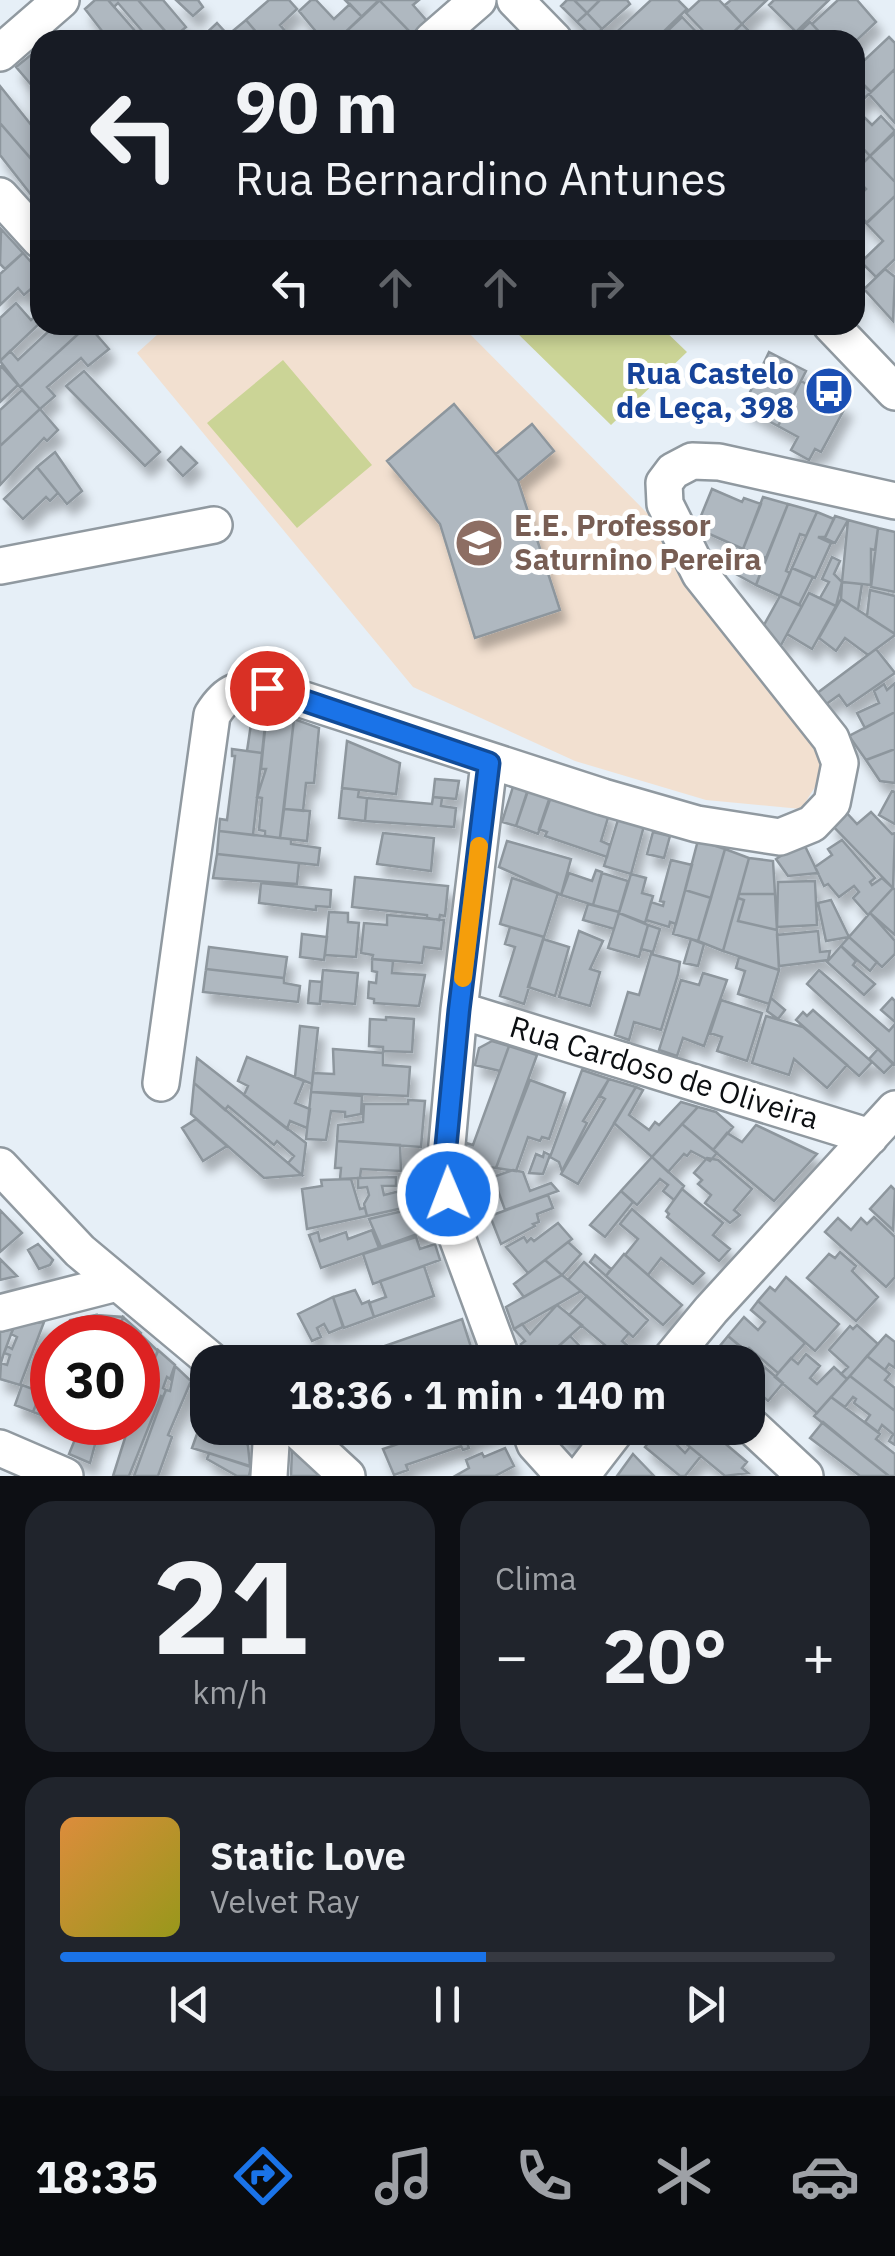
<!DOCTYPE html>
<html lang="pt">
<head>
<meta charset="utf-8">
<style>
	:root { --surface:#171b24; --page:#20242c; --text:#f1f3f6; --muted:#9ea1a6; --line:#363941; --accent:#1a73e8 }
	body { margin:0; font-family:"IBM Plex Sans",sans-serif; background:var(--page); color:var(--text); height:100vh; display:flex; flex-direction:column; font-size:38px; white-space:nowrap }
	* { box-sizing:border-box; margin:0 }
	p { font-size:32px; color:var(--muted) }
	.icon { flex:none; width:55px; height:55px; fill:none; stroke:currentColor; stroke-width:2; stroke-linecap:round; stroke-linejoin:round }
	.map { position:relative; height:1476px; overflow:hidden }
	.details { display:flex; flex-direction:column; gap:25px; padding:25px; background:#0d0f14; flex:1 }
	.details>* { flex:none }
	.top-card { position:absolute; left:30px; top:30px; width:835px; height:305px; border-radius:30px; box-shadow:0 5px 15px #0003; background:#171b24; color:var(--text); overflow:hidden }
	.speed { position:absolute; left:30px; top:1315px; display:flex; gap:20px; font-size:50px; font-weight:700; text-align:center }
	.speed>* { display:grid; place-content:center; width:130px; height:130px; border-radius:50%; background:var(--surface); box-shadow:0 5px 15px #0003; line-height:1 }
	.speed .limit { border:15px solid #d22; background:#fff; color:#111 }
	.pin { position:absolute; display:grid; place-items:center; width:85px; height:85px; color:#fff; margin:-42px; border:5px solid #fff; border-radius:50%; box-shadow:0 2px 10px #0007 }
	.me { position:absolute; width:110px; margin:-55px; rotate:359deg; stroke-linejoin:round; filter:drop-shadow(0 0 8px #0008) }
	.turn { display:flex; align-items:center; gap:35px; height:210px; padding:0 40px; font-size:45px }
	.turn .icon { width:130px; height:130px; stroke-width:2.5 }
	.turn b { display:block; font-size:70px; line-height:85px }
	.lanes { display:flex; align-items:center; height:95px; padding:0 40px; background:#0003; justify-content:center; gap:50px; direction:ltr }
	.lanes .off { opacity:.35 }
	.big { font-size:75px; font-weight:700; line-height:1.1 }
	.details .widget { flex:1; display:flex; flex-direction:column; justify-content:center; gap:15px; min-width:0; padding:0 35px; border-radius:30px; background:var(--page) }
	.details .dial { align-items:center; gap:0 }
	.dial b { font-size:130px; line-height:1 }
	.song { display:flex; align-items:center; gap:30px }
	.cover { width:120px; height:120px; border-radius:15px; background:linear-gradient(135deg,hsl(30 70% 55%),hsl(60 70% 35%)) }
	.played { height:10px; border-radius:5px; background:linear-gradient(90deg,var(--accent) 55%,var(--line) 55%) }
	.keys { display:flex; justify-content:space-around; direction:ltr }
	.heat { display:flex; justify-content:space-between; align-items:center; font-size:55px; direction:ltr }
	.details .tiles { flex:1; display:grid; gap:25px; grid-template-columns:1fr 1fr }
	.widget:last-child { grid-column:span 2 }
	.trip { position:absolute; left:190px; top:1345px; width:575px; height:100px; border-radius:30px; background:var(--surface); box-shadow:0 5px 15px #0003; font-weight:700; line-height:100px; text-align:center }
	.tabs { display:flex; height:160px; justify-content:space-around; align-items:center; background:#090b0e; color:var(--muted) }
	.tabs .icon { width:70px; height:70px }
	.tabs .selected { color:var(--accent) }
	.tabs b { font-size:45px; color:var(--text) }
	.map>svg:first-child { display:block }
	.education { fill:#f2e0d0 }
	.green { fill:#cbd496 }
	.building { fill:#afb8c0; stroke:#8d969d; stroke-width:2.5; filter:url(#shadow) }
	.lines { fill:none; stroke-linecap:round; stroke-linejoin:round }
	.minor-casing { stroke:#9099a0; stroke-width:40 }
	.minor { stroke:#fff; stroke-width:35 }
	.route-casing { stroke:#114b97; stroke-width:25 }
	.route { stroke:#1a73e8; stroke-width:18 }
	.slow { stroke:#f59e0b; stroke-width:18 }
	.labels { text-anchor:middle; stroke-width:10; stroke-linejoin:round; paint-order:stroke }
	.transit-label { font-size:30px; font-weight:bold; fill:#164399; stroke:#fff; text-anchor:end }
	.education-label { font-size:30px; font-weight:bold; fill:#785e54; stroke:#fff; text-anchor:start }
	.street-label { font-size:30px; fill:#0c0f12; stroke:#fff }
</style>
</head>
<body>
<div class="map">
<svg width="895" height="1476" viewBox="0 0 895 1476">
	<defs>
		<filter id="shadow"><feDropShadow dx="6" dy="11" stdDeviation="5" flood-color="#0004"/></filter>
	</defs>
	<rect width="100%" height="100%" fill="#e6eff7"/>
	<path class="education" d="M168 325H461L653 519 674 567 736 650 795 717 826 770 801 809 706 800 575 761 413 687 137 353Z"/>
	<path class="green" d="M515 325H659L687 352 611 425 512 328Z
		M283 360 372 465 297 528 207 423Z"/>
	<path class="building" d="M95 0H108L143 40H109L85 9Z
		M108 0H138L173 40H150L118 3 114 7Z
		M138 0H163L186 27 172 39Z
		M176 0H198L203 7 193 16Z
		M269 0H289L297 9 280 25 293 40H263L246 20Z
		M311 0H316L334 19 350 4 362 17 337 40H323L299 11Z
		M345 0H380L362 17Z
		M379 0H419L413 5 427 21 412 34Z
		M379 0 412 34 405 40H396L389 33 381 40H337Z
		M567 0H574L587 13 577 22 561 6Z
		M574 0H600L587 13Z
		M600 0H627L630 4 602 29 587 13Z
		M651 0H678L687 9 655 40H608Z
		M700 0H719L742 24 725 40H712L686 13Z
		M731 0H767L742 24 725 5Z
		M774 0H829L796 32 769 5Z
		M838 0H857L876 22 855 42 827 40 812 24Z
		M587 13 602 29 593 38 577 22Z
		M682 17 704 40H658Z
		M246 20 263 40H232L228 35Z
		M810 22 827 40H791Z
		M217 23 228 35 223 40H203L201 38Z
		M742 24 758 40H725Z
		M889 37 895 43V69L871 92 855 76V69Z
		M32 54 40 64V95L16 67Z
		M895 69V123L869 94Z
		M859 81 871 92 855 107V85Z
		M0 86 40 136 38 167 0 123Z
		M855 108 872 125 881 116 895 131 870 156 855 140Z
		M0 123 40 169V198L36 201 0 155Z
		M895 133V182L870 156Z
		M855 140 870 156 855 171Z
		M870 156 895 182V196L867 223 855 211V200L866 189 855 177V171Z
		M895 196V259L876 277 861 262 883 241 866 223Z
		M1 229 23 253 5 269 0 264Z
		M23 253 40 272V281L24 295 18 288 0 305V274Z
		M885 269 895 277 893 321 864 289Z
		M16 303 31 320 37 315 40 323 0 361V318Z
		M45 325H88L20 387 0 361 10 351 18 360 50 330Z
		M88 325 109 349 88 366 81 358 47 387 55 396 40 409 20 387Z
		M769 352 806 371 778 426 743 407Z
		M1 366 18 385 0 402V367Z
		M84 371 160 452 145 466 66 386Z
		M801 381 846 406 821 452 815 449 809 460 791 450 798 437 778 426Z
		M22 390 40 409 0 446V410Z
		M454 404 518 481 560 610 475 638 440 524 387 461Z
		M40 409 58 430 47 441 44 438 0 485V446Z
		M532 424 554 451 518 481 496 454Z
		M181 447 197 463 183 476 168 460Z
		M55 452 82 491 67 504 37 467Z
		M37 467 58 493 50 501 46 497 23 519 4 499Z
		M712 489 742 502 744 498 761 504 743 549 696 528Z
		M763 497 788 504 766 558 743 549Z
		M788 504 817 512 806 536 800 534 786 571 790 573 780 596 756 585Z
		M817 512 834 519 825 537H818L831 543 815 578 792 568Z
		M835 516 848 520 835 543 825 538Z
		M848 520 878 528 875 550 871 549V585L842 582Z
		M878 528 895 532V592L871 587Z
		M743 549 766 558 756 585 734 573Z
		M832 557 840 561 834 574 842 582 836 606 820 598 829 582 822 579Z
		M792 568 813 577 799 605 780 596Z
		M842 582 862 584 858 610 841 599Z
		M870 590 895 596V634L867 616Z
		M809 593 836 606 812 649 787 634Z
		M780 596 802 606 780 647 764 625Z
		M841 599 895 634V635L868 655 845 638 836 651 819 638Z
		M876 649 895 673 847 706 839 695 825 705 816 694Z
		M895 683V712L865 728 857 713 879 703 874 691 884 684 887 690Z
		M267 710 294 719 280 838 265 836V831L259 830 262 798 257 797 266 769H261Z
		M895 712V749L866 760 849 736Z
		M294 719 319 728 314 783H306L303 811 284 809Z
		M251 724 265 726 262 753 247 751Z
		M347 741 400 763 396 794 342 788Z
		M232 749 262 753 253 835 219 831 220 819 227 820 235 756H232Z
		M895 749V783L880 781 866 760Z
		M517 774 532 779 516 826 502 822Z
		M435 779 459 781 456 799 433 797Z
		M530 783 553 791 538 834 516 826Z
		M342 788 359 790 358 797 367 798 365 821 339 818Z
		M553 788 610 811 601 841 610 845 607 857 545 836 547 832 539 829Z
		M892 791 895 792V824L879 815Z
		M433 797 442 798 441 806 456 808 454 827 365 821 367 798 432 804Z
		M284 809 310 811 307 841 280 838Z
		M845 811 857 824 871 812 892 834 895 833 893 888 830 823Z
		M620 813 645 822 631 874 604 866Z
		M219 831 291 839V844L320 848 318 865 217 854Z
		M653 832 670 836 664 858 647 854Z
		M383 833 434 838 431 871 377 864Z
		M698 840 725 849 711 898 685 890Z
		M842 840 875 878 870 882 872 885 882 878 893 888 868 915 853 898 859 892 854 886 839 897 828 884 824 886 815 867 832 855 828 849Z
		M507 841 571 859 561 895 499 867Z
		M803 842 818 873 788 876 776 859Z
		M725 849 749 858 723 951 698 941Z
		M217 854 299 863 297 884 213 878Z
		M749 858 773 861 775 894H739Z
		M671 860 692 865 676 924 670 922 669 927 646 920 651 902 663 906 664 902 660 901Z
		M596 870 602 872 593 905 561 895 569 873 592 881Z
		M602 873 628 881 619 912 593 905Z
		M631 874 646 878 642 893 653 896 645 923 619 913Z
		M355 877 448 886 445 916 440 915 439 920 427 918V915L352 907Z
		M512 878 558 893 544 937 500 924Z
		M815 881 817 925 777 927 778 882Z
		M261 883 331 890 330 907 316 906V910L259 903Z
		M893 888 895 890V935L870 913Z
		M685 890 711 898 698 941 673 934Z
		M739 894H775L777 930 738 921 744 900 738 898Z
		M738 898 744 900 738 921 777 930 779 970 723 951Z
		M831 900 849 937 826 941 818 903Z
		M588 904 619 912 614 929 583 920Z
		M329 912 348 913V922L359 923 356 957 325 955Z
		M619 913 648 925 639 957 608 948Z
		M870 913 895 941V954L882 967 849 937Z
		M387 915 444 920 441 949 424 947 422 963 372 959 373 955 361 953 364 923 387 925Z
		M648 925 660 929 653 952 641 949Z
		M510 927 544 937 524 1004 500 996 515 947 505 944Z
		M579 931 603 941 590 969 600 972 590 1006 559 997Z
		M818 931 820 952 830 951 828 960 779 966 777 935Z
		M302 934 327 937 324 960 300 957Z
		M849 937 877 962 870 971 841 946Z
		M543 939 569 947 555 996 528 987Z
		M691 939 704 944 698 966 684 963Z
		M841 946 856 961 853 965 875 984 864 995 827 962Z
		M209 947 287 957 284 978 206 969Z
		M651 954 680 962 678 974 661 1030 634 1022 629 1040 615 1035 628 992 639 995Z
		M739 957 779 970 769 1004 738 994 745 971 736 968Z
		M372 959 393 961 392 973 425 975 419 1006 374 1003V999L368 998 369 982 376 983 377 972 372 971Z
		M206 969 284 978V983L300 986 298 1002 203 992Z
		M323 970 358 973 355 1004 320 1001Z
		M819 970 889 1031 895 1024V1065L807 984Z
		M703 973 727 980 704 1046 683 1038 677 1056 659 1050 681 980 699 985Z
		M310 981 322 982 320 1004 308 1003Z
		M771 998 785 1010 778 1019 767 1011Z
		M892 998 895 1001V1022L881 1010Z
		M721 1000 762 1013 747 1061 717 1051 722 1037 710 1033Z
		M813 1010 872 1062 859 1076 796 1020 803 1012 807 1016Z
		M766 1016 803 1027 847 1065 827 1088 794 1059 789 1075 752 1063Z
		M386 1017 414 1019 412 1052 383 1051V1047L369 1046 370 1019 386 1020Z
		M300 1026 318 1028 312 1084 295 1077Z
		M492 1041 509 1046 500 1071 475 1065 479 1048Z
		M509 1046 537 1055 496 1168 466 1164V1143L473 1145Z
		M333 1049 383 1053V1065L410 1067 408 1096 311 1092 313 1073 334 1074Z
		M878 1049 893 1064 884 1073 869 1059Z
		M247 1057 304 1081 295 1103 310 1109 307 1128 290 1121 287 1129 244 1095 248 1086 238 1081Z
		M197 1058 306 1143 302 1175 288 1163 294 1156 277 1141 274 1145 228 1106 225 1110 194 1083Z
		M582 1070 609 1079 583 1121 587 1123 562 1171 559 1162 550 1157Z
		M609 1079 636 1087 578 1184 561 1174 605 1099 600 1096Z
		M530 1080 565 1093 549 1139 542 1137 540 1141 528 1137 516 1171 496 1168Z
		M194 1083 288 1163 302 1175 264 1178 191 1114Z
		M636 1087 643 1090 629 1115 649 1130 655 1122 659 1125 681 1102 698 1107 652 1157 614 1123Z
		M311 1092 362 1096 361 1114 345 1117V1112L331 1111 326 1140 306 1139Z
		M408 1100 425 1101 421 1147 337 1141 338 1125 363 1122 364 1104H408Z
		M698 1107 716 1112 733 1127 713 1150 682 1124Z
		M196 1119 227 1146 203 1161 182 1128Z
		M682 1124 717 1153 710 1161 691 1151 687 1156 684 1154 668 1172 652 1157Z
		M756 1125 817 1154 774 1201 713 1150 727 1133 742 1142Z
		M337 1141 400 1145 401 1171 361 1169 360 1178 340 1179 341 1168H335Z
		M544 1152 550 1155 543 1174 529 1173 536 1154 543 1157Z
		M652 1157 684 1186 674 1200 663 1191 668 1185 660 1179 637 1205 621 1191Z
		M707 1158 718 1160 752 1189 734 1210 740 1215 730 1223 705 1203 711 1195 698 1184 702 1180 694 1173Z
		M513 1170 523 1172 530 1191 551 1183 558 1191 505 1210 493 1177Z
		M396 1177V1186H382L384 1195 408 1189 412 1206 367 1216 364 1204 369 1195 367 1187 358 1188V1178Z
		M351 1179 360 1209 365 1208 367 1216 307 1229 302 1189 322 1186 321 1180Z
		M891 1186 895 1190 893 1230 870 1209Z
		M682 1189 723 1223 713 1235 730 1249 719 1261 667 1217 669 1214 666 1211Z
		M621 1191 633 1202 605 1237 590 1225Z
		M548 1195 553 1208 537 1214 539 1222 533 1224 535 1226 501 1244 490 1216Z
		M632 1209 704 1273 693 1284 661 1258 648 1275 625 1255 638 1239 620 1224Z
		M0 1210 22 1233 0 1252Z
		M403 1211 406 1219 423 1213 429 1230 381 1247 369 1219Z
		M874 1217 895 1237V1277L886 1287 825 1232 838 1218 851 1230 861 1218 867 1224Z
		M558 1223 572 1239 528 1273 506 1247 524 1237 527 1242 531 1238 534 1241Z
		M372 1230 379 1248 321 1268 309 1235 318 1232 320 1241 346 1232 348 1239Z
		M416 1237 420 1249 435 1244 440 1260 373 1284 363 1254Z
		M568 1242 581 1254 562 1275 545 1260Z
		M38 1244 53 1260 50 1265 39 1269 28 1250Z
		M840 1252 856 1266 852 1271 878 1297 856 1321 807 1278 829 1254 835 1258Z
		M624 1254 682 1305 663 1325 606 1276Z
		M595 1255 611 1269 606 1276 590 1262Z
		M0 1259 17 1276 0 1280Z
		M545 1260 562 1275 524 1297 514 1284Z
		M584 1262 648 1320 633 1337 568 1280Z
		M424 1266 434 1296 374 1317 369 1303 386 1297 380 1281Z
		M562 1275 581 1291 514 1329 506 1307Z
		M786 1277 839 1324 815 1351 758 1301 770 1287 775 1291Z
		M355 1290 362 1304 369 1301 374 1317 344 1328 333 1297Z
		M587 1296 629 1333 622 1341 639 1355 632 1362H625L569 1315Z
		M333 1297 343 1327 329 1333 324 1324 317 1328 321 1337 312 1341 298 1314Z
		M758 1301 805 1343 778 1373 749 1348 746 1351 728 1336 744 1317 758 1330 765 1322 751 1310Z
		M557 1305 582 1325 541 1362 521 1344 525 1341 514 1329 522 1324 530 1334Z
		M96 1315 88 1338H63L70 1320Z
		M96 1315 123 1317 116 1338H88Z
		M123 1317 141 1333 138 1340 116 1338Z
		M462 1319 471 1347 458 1352 456 1347 420 1362H381L376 1349Z
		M44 1322 20 1385 0 1379 1 1363 7 1365 10 1355 4 1353 7 1346 12 1349 17 1337 11 1334 15 1325Z
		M857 1325 878 1344 847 1379 841 1374 848 1367 829 1350 850 1326 853 1329Z
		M13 1329 4 1353 0 1366V1332Z
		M140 1334 158 1351 151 1367 147 1366 141 1382 145 1383 138 1401Z
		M886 1335 895 1342V1368L889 1364 885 1370 867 1356Z
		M570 1336 595 1362H541Z
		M728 1336 783 1383 768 1401 756 1390 748 1396V1362H725L714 1353Z
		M607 1347 625 1362H599Z
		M158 1350 175 1365 170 1379 167 1377 163 1388 166 1390 163 1397 161 1396 129 1476H113L130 1422H138V1403Z
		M806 1354 820 1366 810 1378 817 1384 834 1367 847 1379 817 1413 775 1377 791 1358 798 1364Z
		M867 1356 890 1374 885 1380 895 1388V1411L850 1376Z
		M175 1366 191 1381 168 1435 172 1437 158 1476H134L163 1397 166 1390 170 1391Z
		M850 1376 895 1411V1445L889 1441 893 1434 882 1425 878 1432 865 1422 870 1415 854 1403 856 1399 853 1397 845 1407 831 1397Z
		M22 1385 41 1392 33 1412 15 1405Z
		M41 1392 52 1395V1419L33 1412Z
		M831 1397 880 1434 876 1439 895 1454V1476H889L814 1416Z
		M82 1422H101L90 1463 69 1454Z
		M823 1422 865 1457 889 1476H860L810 1438Z
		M217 1428H240L248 1446 250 1466 192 1448 198 1431 214 1436Z
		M409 1428H445L412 1439Z
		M445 1428H500L466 1440 469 1448 463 1450 461 1446 406 1465 408 1470 394 1475 383 1449Z
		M561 1428H589L580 1440 565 1439 558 1433Z
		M660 1428 685 1453 690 1447 701 1456 685 1476H680L645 1447Z
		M667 1428H694L703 1435 708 1429 747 1462 742 1468 748 1473 725 1476Z
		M292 1448 332 1476H291Z
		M505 1448 514 1466 495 1476H455L469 1468 466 1460 482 1453 484 1457Z
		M209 1453 251 1467 249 1476H237L207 1459Z
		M633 1454 654 1476H617Z"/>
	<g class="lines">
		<g class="minor-casing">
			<path id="minor" d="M515 0 554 40
				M432 40 478 0
				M0 53 61 0
				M0 196 40 240
				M831 325 895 392
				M0 566 214 525
				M489 763 459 1010 445 1167 451 1221 503 1362
				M459 1010 870 1137
				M161 1083 212 715C228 689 239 689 267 688L603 797 697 824 780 837 812 824 832 803 840 763 831 739 700 574 665 504 664 483 673 471 692 461 719 462 895 501
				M0 1166 80 1251 213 1362
				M0 1313 117 1283
				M668 1362 711 1310 895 1109
				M748 1423 805 1476
				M295 1428 347 1476
				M529 1428 535 1444 564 1476
				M0 1448 65 1476
				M269 1476 272 1428
				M581 1476 618 1428"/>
		</g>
		<use href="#minor" class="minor"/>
	</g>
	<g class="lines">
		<g class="route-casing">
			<path id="route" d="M267 688 489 763 459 1010 444 1167 448 1194"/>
		</g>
		<use href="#route" class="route"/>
		<path class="slow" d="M463 978 479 846"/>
	</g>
	<defs>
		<g id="bus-disc" transform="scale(2.5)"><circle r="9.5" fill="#1a4fb4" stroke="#fff"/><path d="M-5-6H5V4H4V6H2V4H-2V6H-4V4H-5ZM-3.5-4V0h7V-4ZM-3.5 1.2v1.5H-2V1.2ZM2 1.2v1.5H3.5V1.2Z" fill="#fff"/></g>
		<g id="school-disc" transform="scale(2.5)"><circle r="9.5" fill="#8d6e63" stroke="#fff"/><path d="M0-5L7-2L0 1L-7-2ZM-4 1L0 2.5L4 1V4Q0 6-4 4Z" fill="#fff"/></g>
	</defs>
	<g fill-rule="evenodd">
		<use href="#bus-disc" x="829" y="391"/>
		<use href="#school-disc" x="479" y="543"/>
	</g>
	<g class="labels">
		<g class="transit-label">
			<text x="794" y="384">Rua Castelo<tspan x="794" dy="34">de Leça, 398</tspan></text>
		</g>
		<g class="education-label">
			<text x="514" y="536">E.E. Professor<tspan x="514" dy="34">Saturnino Pereira</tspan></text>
		</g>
		<g class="street-label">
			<text transform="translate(664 1073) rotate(17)" y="10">Rua Cardoso de Oliveira</text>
		</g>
	</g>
</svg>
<div class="speed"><div class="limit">30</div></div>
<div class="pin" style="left:267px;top:688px;background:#d93025"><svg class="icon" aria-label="arrive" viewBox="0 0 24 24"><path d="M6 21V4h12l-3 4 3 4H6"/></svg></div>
<svg class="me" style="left:448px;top:1194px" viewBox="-20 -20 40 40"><circle r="17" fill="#1a73e8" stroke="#fff" stroke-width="3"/><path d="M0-11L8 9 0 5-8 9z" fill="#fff"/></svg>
<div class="trip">18:36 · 1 min · 140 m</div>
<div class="top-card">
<div class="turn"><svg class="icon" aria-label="left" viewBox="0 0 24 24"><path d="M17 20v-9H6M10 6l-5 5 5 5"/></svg><div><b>90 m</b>Rua Bernardino Antunes</div></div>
<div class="lanes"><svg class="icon" aria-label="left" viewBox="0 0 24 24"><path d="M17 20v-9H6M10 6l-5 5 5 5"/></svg><svg class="icon off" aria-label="ahead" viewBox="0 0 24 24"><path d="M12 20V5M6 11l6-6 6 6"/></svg><svg class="icon off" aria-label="ahead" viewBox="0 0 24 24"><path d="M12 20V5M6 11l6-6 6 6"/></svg><svg class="icon off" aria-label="right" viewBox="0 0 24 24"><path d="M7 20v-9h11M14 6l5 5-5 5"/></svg></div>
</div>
</div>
<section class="details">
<div class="tiles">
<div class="widget dial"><b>21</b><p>km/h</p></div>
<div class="widget"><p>Clima</p>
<div class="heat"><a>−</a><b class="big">20°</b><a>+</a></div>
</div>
<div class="widget">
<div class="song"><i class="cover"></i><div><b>Static Love</b><p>Velvet Ray</p></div></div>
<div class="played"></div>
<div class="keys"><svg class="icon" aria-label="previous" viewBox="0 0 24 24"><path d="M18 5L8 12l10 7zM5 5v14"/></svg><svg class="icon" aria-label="pause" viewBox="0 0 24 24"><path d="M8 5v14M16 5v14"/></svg><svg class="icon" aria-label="next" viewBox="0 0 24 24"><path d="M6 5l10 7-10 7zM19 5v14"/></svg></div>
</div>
</div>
</section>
<nav class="tabs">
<b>18:35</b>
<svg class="icon selected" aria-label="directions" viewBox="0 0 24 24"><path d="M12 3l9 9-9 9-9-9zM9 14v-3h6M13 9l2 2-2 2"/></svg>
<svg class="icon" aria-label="music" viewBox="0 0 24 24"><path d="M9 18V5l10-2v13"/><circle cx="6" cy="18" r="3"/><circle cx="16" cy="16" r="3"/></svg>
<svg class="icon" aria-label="phone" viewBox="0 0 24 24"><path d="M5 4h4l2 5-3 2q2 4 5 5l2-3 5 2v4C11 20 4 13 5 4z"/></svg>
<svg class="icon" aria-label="climate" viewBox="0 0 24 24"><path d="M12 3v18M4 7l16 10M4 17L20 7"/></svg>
<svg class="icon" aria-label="car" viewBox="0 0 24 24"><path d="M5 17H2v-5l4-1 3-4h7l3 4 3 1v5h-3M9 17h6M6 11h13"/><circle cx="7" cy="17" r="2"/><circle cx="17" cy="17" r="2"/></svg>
</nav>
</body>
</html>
